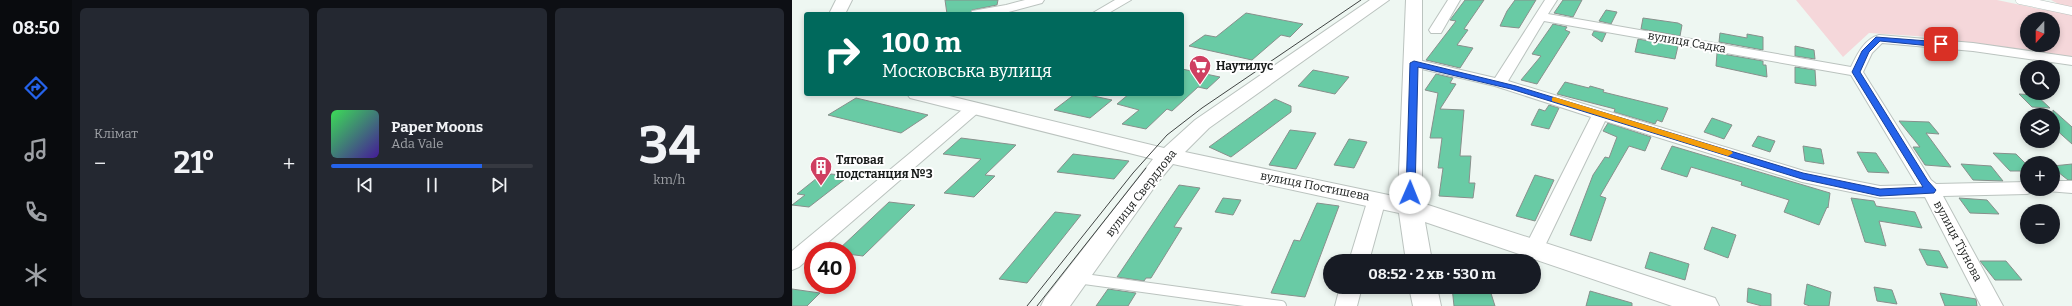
<!DOCTYPE html>
<html lang="uk">
<head>
<meta charset="utf-8">
<style>
	:root { --surface:#171b24; --page:#242831; --text:#f1f3f6; --muted:#9ea1a6; --line:#363941; --accent:#2563eb }
	body { margin:0; font-family:Bitter,serif; background:var(--page); color:var(--text); height:100vh; display:flex; flex-direction:column; font-size:15px; white-space:nowrap }
	* { box-sizing:border-box; margin:0 }
	p { font-size:13px; color:var(--muted) }
	.icon { flex:none; width:22px; height:22px; fill:none; stroke:currentColor; stroke-width:2; stroke-linecap:round; stroke-linejoin:round }
	.map { position:relative; flex:1; overflow:hidden }
	.sheet { display:flex; flex-direction:column; gap:8px; padding:8px; background:#0d0f14; width:720px }
	.sheet>* { flex:none }
	.top-card { position:absolute; left:12px; top:12px; width:380px; height:84px; border-radius:4px; box-shadow:0 2px 6px #0003; background:#00695c; color:#fff; overflow:hidden }
	.needle { width:26px; rotate:201deg }
	.tools { position:absolute; left:1228px; top:12px; display:grid; gap:8px }
	.tools a { display:grid; place-items:center; width:40px; height:40px; border-radius:50%; background:var(--surface); box-shadow:0 2px 6px #0003; font-size:20px }
	.speed { position:absolute; left:12px; top:242px; display:flex; gap:8px; font-size:20px; font-weight:700; text-align:center }
	.speed>* { display:grid; place-content:center; width:52px; height:52px; border-radius:50%; background:var(--surface); box-shadow:0 2px 6px #0003; line-height:1 }
	.speed .limit { border:6px solid #d22; background:#fff; color:#111 }
	.pin { position:absolute; display:grid; place-items:center; width:34px; height:34px; color:#fff; margin:-17px; border-radius:8px; box-shadow:0 2px 6px #0006 }
	.me { position:absolute; width:44px; margin:-22px; rotate:1deg; stroke-linejoin:round; filter:drop-shadow(0 0 3px #0008) }
	.turn { display:flex; align-items:center; gap:14px; height:84px; padding:0 12px; font-size:18px }
	.turn .icon { width:52px; height:52px; stroke-width:2.5 }
	.turn b { display:block; font-size:28px; line-height:34px }
	.big { font-size:30px; font-weight:700; line-height:1.1 }
	.sheet .widget { flex:1; display:flex; flex-direction:column; justify-content:center; gap:6px; min-width:0; padding:0 14px; border-radius:6px; background:var(--page) }
	.sheet .dial { align-items:center; gap:0 }
	.dial b { font-size:52px; line-height:1 }
	.song { display:flex; align-items:center; gap:12px }
	.cover { width:48px; height:48px; border-radius:6px; background:linear-gradient(135deg,hsl(130 70% 55%),hsl(260 70% 35%)) }
	.played { height:4px; border-radius:2px; background:linear-gradient(90deg,var(--accent) 75%,var(--line) 75%) }
	.keys { display:flex; justify-content:space-around; direction:ltr }
	.heat { display:flex; justify-content:space-between; align-items:center; font-size:22px; direction:ltr }
	.sheet .tiles { flex:1; display:grid; gap:8px; grid-template-columns:repeat(3,1fr) }
	.trip { position:absolute; left:531px; top:254px; width:218px; height:40px; border-radius:20px; background:var(--surface); box-shadow:0 2px 6px #0003; font-weight:700; line-height:40px; text-align:center }
	main { display:flex; flex:1; min-height:0 }
	.menu { display:flex; flex-direction:column; width:72px; justify-content:space-around; align-items:center; background:#090b0e; color:var(--muted) }
	.menu .icon { width:28px; height:28px }
	.menu .selected { color:var(--accent) }
	.menu b { font-size:18px; color:var(--text) }
	.map>svg:first-child { display:block }
	.green { fill:#f5d7da; fill-rule:evenodd }
	.building { fill:#69cba5; stroke:#88908c }
	.lines { fill:none; stroke-linecap:round; stroke-linejoin:round }
	.lane-far1-casing { stroke:#bbc3bf; stroke-width:9 }
	.lane-casing { stroke:#bbc3bf; stroke-width:12 }
	.street-casing { stroke:#bbc3bf; stroke-width:2 }
	.secondary-casing { stroke:#bbc3bf; stroke-width:2 }
	.lane-far1 { stroke:#fff; stroke-width:8 }
	.lane { stroke:#fff; stroke-width:10 }
	.street { fill:#fff; fill-rule:evenodd }
	.secondary { fill:#fff; fill-rule:evenodd }
	.tram { stroke:#404443; stroke-width:1 }
	.route { fill:#2563eb; stroke:#184099 }
	.slow { fill:#f59e0b }
	.labels { text-anchor:middle; stroke-width:4; stroke-linejoin:round; paint-order:stroke }
	.street-label { font-size:12px; fill:#191c1b; stroke:#fff }
	.poi-label { font-size:12px; font-weight:bold; fill:#191c1b; stroke:#fff; text-anchor:start }
</style>
</head>
<body>
<main>
<nav class="menu">
<b>08:50</b>
<svg class="icon selected" aria-label="directions" viewBox="0 0 24 24"><path d="M12 3l9 9-9 9-9-9zM9 14v-3h6M13 9l2 2-2 2"/></svg>
<svg class="icon" aria-label="music" viewBox="0 0 24 24"><path d="M9 18V5l10-2v13"/><circle cx="6" cy="18" r="3"/><circle cx="16" cy="16" r="3"/></svg>
<svg class="icon" aria-label="phone" viewBox="0 0 24 24"><path d="M5 4h4l2 5-3 2q2 4 5 5l2-3 5 2v4C11 20 4 13 5 4z"/></svg>
<svg class="icon" aria-label="climate" viewBox="0 0 24 24"><path d="M12 3v18M4 7l16 10M4 17L20 7"/></svg>
</nav>
<section class="sheet">
<div class="tiles">
<div class="widget"><p>Клімат</p>
<div class="heat"><a>−</a><b class="big">21°</b><a>+</a></div>
</div>
<div class="widget">
<div class="song"><i class="cover"></i><div><b>Paper Moons</b><p>Ada Vale</p></div></div>
<div class="played"></div>
<div class="keys"><svg class="icon" aria-label="previous" viewBox="0 0 24 24"><path d="M18 5L8 12l10 7zM5 5v14"/></svg><svg class="icon" aria-label="pause" viewBox="0 0 24 24"><path d="M8 5v14M16 5v14"/></svg><svg class="icon" aria-label="next" viewBox="0 0 24 24"><path d="M6 5l10 7-10 7zM19 5v14"/></svg></div>
</div>
<div class="widget dial"><b>34</b><p>km/h</p></div>
</div>
</section>
<div class="map">
<svg width="1280" height="306" viewBox="0 0 1280 306">
	<rect width="100%" height="100%" fill="#eef7f2"/>
	<path class="green" d="M1004 0H1205L1252 10 1274 8 1259 0H1280V58L1138 37 1077 33 1051 57ZM1235 19H1261V45H1235Z"/>
	<path class="building" d="M153 0H206L205 5 180 10 178 14H155Z
		M673 0H692L672 29 676 30 665 45 681 48 668 68 634 60 664 21 658 20Z
		M723 0H744L727 28 708 26 715 11Z
		M771 0H790L781 17 762 13Z
		M814 10 825 12 819 24 807 21Z
		M454 13 511 24 498 37 489 35 460 60 397 46 413 35 424 37Z
		M851 18 886 23 890 25 888 36 849 29Z
		M761 24 775 27 773 30 778 32 745 84 729 80 749 56 740 54Z
		M802 31 814 33 810 42 800 35Z
		M928 33 955 38V34L971 37V50L927 42Z
		M846 39 886 46 883 59 843 52Z
		M1003 46 1022 50 1023 59 1003 56Z
		M925 53 971 61V65H974L975 77 924 66Z
		M1003 67 1023 70 1024 86 1003 83Z
		M390 69 428 77 415 89 406 87 380 111 375 109 354 129 330 124 347 110 325 104 337 94H390Z
		M521 70 557 77 543 94 506 86Z
		M644 74 661 78 658 83 664 84 648 109 672 110 668 156H679L677 183H683L681 198 647 196 651 168H646L650 138H638L646 93 633 90Z
		M773 82 797 88 798 86 812 90 811 92 876 108 870 122 865 120 863 124 822 112 823 109 765 94Z
		M283 94H292L320 100 298 118 262 110Z
		M1227 94 1244 95 1258 108 1240 107Z
		M64 98 136 115 109 133 36 115Z
		M483 99 499 106V112L439 157 417 147Z
		M757 105 767 108 757 129 739 125 747 109 753 111Z
		M1261 110 1280 127V144L1261 127Z
		M920 118 940 125 932 139 912 132Z
		M1107 121 1137 122 1147 134 1134 133 1159 167 1133 165 1121 147H1128Z
		M816 123 859 137 853 151 837 146 808 196 814 198 799 241 778 235 801 175 813 157 817 158 825 137 811 131Z
		M498 130 524 133 504 169 477 165Z
		M966 136 983 141 978 152 960 146Z
		M169 138 224 145 193 175 203 176 182 197 152 193 189 159 151 154Z
		M557 139 575 142 562 168 542 165Z
		M880 146 1038 193 1036 208 1035 207 1027 225 992 212 997 200 949 185 950 182 899 167 895 177 869 169Z
		M1011 146 1029 149 1032 164 1013 161Z
		M1065 152 1084 153 1097 173 1076 172Z
		M1201 153 1224 154 1235 165V171H1218Z
		M281 154 337 161 322 179 265 172Z
		M1169 164 1199 166 1211 181 1181 180Z
		M1280 164V180H1276L1261 168V166Z
		M39 174 57 176 17 207 0 205 13 195 5 194 25 178 32 180Z
		M743 175 762 180 743 221 724 216Z
		M387 185 408 188 382 227 390 228 359 278H354L352 281 325 277Z
		M431 198 449 200 441 215 423 212Z
		M1059 198 1082 201 1084 206 1123 212 1130 228 1087 221 1094 246 1073 242Z
		M1167 198 1195 200 1207 214 1178 213Z
		M97 202 123 205 71 256 55 254V251H45Z
		M525 203 547 206 513 297 479 293 502 240 508 241Z
		M263 212 289 215 235 283 207 279Z
		M920 227 944 235 936 258 912 249Z
		M1127 249 1147 251 1156 268 1135 265Z
		M858 252 897 264 893 280 853 268Z
		M1188 261H1214L1230 280H1203Z
		M1015 284 1039 292 1037 306H1018L1012 304Z
		M660 287H697L703 306H662Z
		M1082 287 1100 290 1105 304 1085 301Z
		M956 288 979 294V306H970L955 302Z
		M0 289 28 293 15 306H0Z
		M316 289 344 293 336 306H304Z
		M798 291 840 303V306H794Z
		M1148 293 1184 299 1185 306H1153Z"/>
	<g class="lines">
		<g class="lane-far1-casing">
			<path id="lane-far1" d="M1228 0 1280 11"/>
		</g>
		<g class="lane-casing">
			<path id="lane" d="M285 278 489 306"/>
		</g>
		<g class="street-casing">
			<path id="street" d="M233 0H252L250 3 209 14H179L180 11 214 5Z
				M323 0H339L315 14H299Z
				M656 0H668L649 33H639L637 30Z
				M753 0H765L756 14 1059 67C1065 55 1072 39 1087 35L1181 43 1280 57V65L1181 51 1090 43 1080 53 1071 72 1139 180 1144 184 1235 182V189H1243L1241 192 1235 194 1151 196 1211 306H1189L1133 197 1088 198 1010 182 813 121 749 254 742 256 735 254 732 249 799 117 703 86 617 66 615 63 617 60 622 59 703 78ZM752 21 1059 75 1125 185 1088 186 1012 171 716 81Z
				M182 103 188 105 190 108 188 111 26 251H21V255L7 267 0 270V251L176 105Z
				M1261 181H1280V193L1255 191 1253 189H1261Z
				M585 193 591 195 594 199 577 261H557L576 199 579 195Z
				M548 287H570L565 306H543Z"/>
		</g>
		<g class="secondary-casing">
			<path id="secondary" d="M44 0H60L53 14H37Z
				M578 0H597L417 128 393 152 606 197 614 0H630V203L923 298 927 306H880L633 222 640 261H614L607 213 381 164 366 182 278 306H249L253 298 361 159 118 98 115 94H149L372 148 403 120Z
				M617 287H645L649 306H621Z"/>
		</g>
		<use href="#lane-far1" class="lane-far1"/>
		<use href="#lane" class="lane"/>
		<use href="#street" class="street"/>
		<use href="#secondary" class="secondary"/>
		<path class="tram" d="M235 306 341 173 375 135 410 108 569 0
			M245 306 354 168"/>
	</g>
	<path class="route" d="M1084 37 1149 42 1153 44 1149 47 1088 41 1077 52 1068 72 1136 181 1144 190 1142 193 1088 196 1010 179 719 89 626 67 623 193 618 196 614 193 618 63 622 61 724 86 1011 173 1088 189 1131 187 1060 72 1070 51Z"/>
	<path class="slow" d="M762 97 939 151 941 153 936 156 933 155 760 101V98Z"/>
	<defs>
		<g id="supermarket-pin" transform="scale(1.15)"><path d="M0 17L-7.5 6A9.5 9.5 0 1 1 7.5 6Z" fill="#cf3f61" stroke="#fff"/><path d="M-6-5.5h2.5l.6 2H6L4.5 2H-2.5L-4.4-4H-6ZM-1.5 3.2a1.3 1.3 0 1 0 .1 0ZM3 3.2a1.3 1.3 0 1 0 .1 0Z" fill="#fff"/></g>
		<g id="building-pin" transform="scale(1.15)"><path d="M0 17L-7.5 6A9.5 9.5 0 1 1 7.5 6Z" fill="#cf3f61" stroke="#fff"/><path d="M-4-6H4V6H1V3H-1V6H-4ZM-2.5-4.3h1.7v1.8h-1.7ZM.8-4.3h1.7v1.8H.8ZM-2.5-1h1.7V.8h-1.7ZM.8-1h1.7V.8H.8Z" fill="#fff"/></g>
	</defs>
	<g fill-rule="evenodd">
		<use href="#supermarket-pin" x="408" y="66"/>
		<use href="#building-pin" x="29" y="167"/>
	</g>
	<g class="labels">
		<g class="street-label">
			<text transform="translate(895 42) rotate(10)" y="4">вулиця Садка</text>
			<text transform="translate(523 186) rotate(11)" y="4">вулиця Постишева</text>
			<text transform="translate(349 193) rotate(-52)" y="4">вулиця Свердлова</text>
			<text transform="translate(1166 241) rotate(62)" y="4">вулиця Тіунова</text>
		</g>
		<g class="poi-label">
			<text x="424" y="70">Наутилус</text>
			<text x="44" y="164">Тяговая<tspan x="44" dy="14">подстанция №3</tspan></text>
		</g>
	</g>
</svg>
<div class="tools">
<a><svg class="needle" viewBox="-14 -14 28 28"><path d="M0-13l5 13h-10z" fill="#e53935"/><path d="M0 13l5-13h-10z" fill="#9ea1a6"/></svg></a>
<a><svg class="icon" aria-label="search" viewBox="0 0 24 24"><circle cx="10" cy="10" r="6"/><path d="M15 15l6 6"/></svg></a>
<a><svg class="icon" aria-label="layers" viewBox="0 0 24 24"><path d="M12 4l9 5-9 5-9-5zM3 14l9 5 9-5"/></svg></a>
<a>+</a>
<a>−</a>
</div>
<div class="speed"><div class="limit">40</div></div>
<div class="pin" style="left:1149px;top:44px;background:#d93025"><svg class="icon" aria-label="arrive" viewBox="0 0 24 24"><path d="M6 21V4h12l-3 4 3 4H6"/></svg></div>
<svg class="me" style="left:618px;top:193px" viewBox="-20 -20 40 40"><circle r="19" fill="#fff"/><path d="M0-13L10 11 0 6-10 11z" fill="#2563eb"/></svg>
<div class="trip">08:52 · 2 хв · 530 m</div>
<div class="top-card">
<div class="turn"><svg class="icon" aria-label="right" viewBox="0 0 24 24"><path d="M7 20v-9h11M14 6l5 5-5 5"/></svg><div><b>100 m</b>Московська вулиця</div></div>
</div>
</div>
</main>
</body>
</html>
